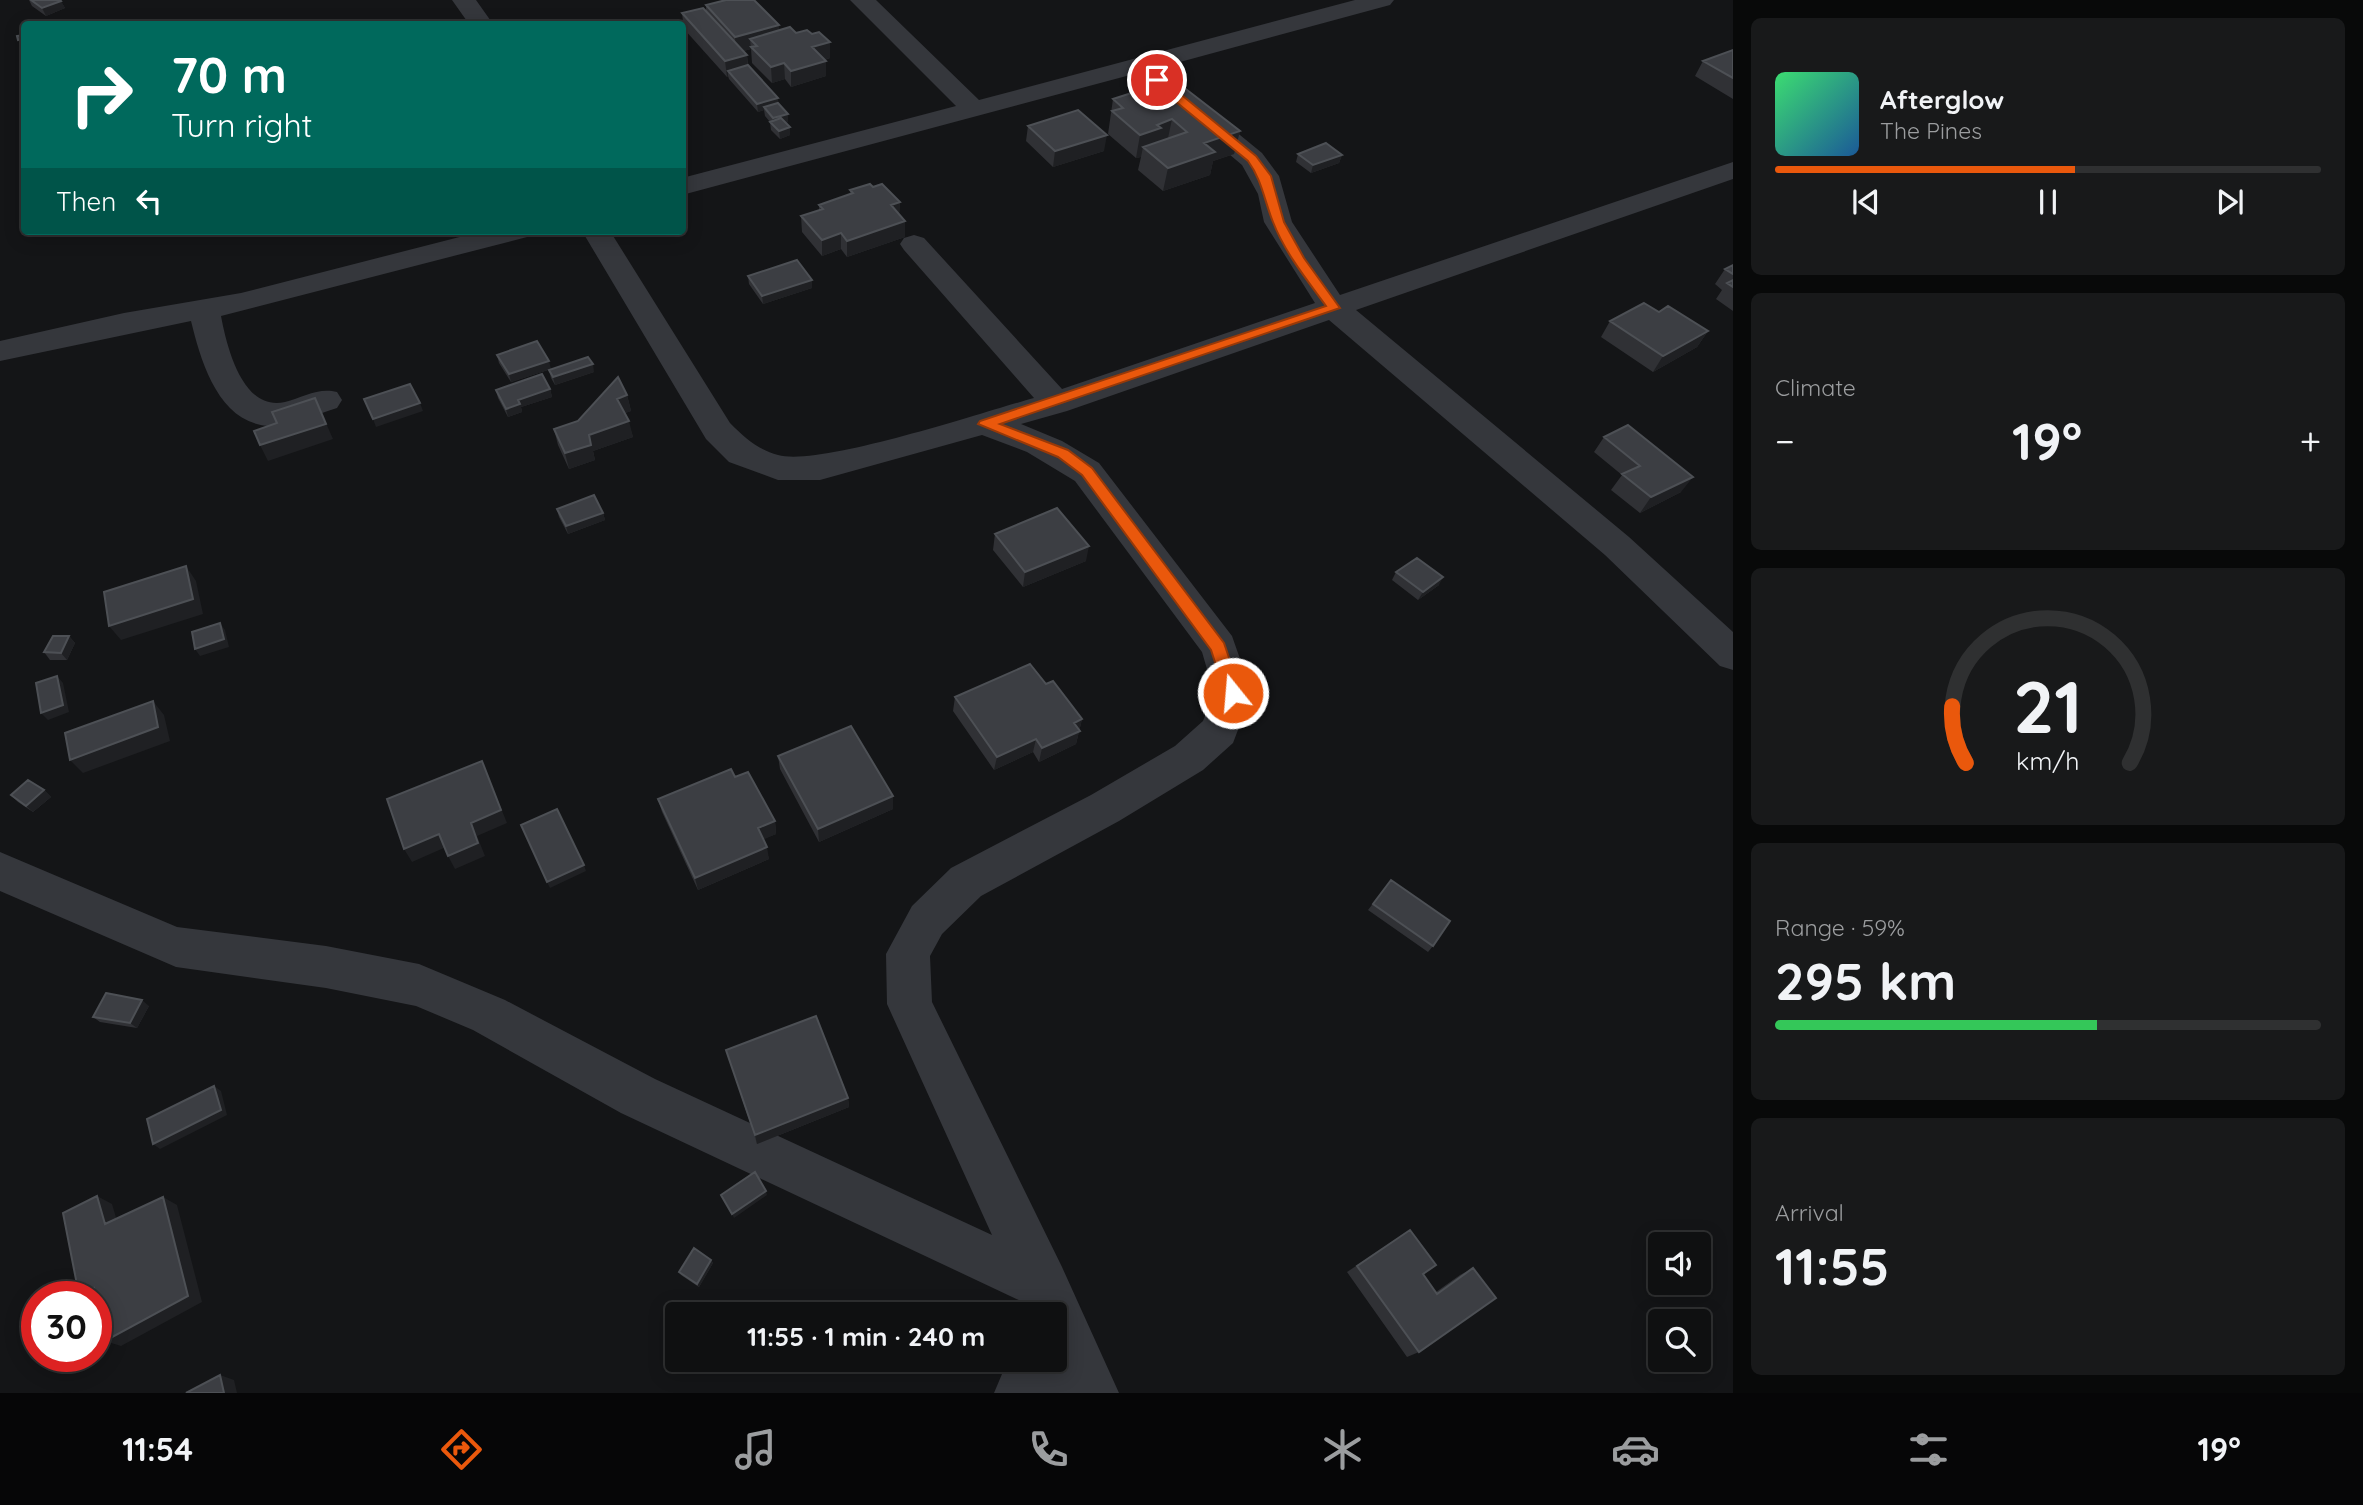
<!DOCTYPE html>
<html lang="en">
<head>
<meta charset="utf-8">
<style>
	:root { --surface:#0f1011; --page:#18191a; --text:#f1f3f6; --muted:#9b9d9f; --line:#2f3031; --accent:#ea580c }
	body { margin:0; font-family:Quicksand,sans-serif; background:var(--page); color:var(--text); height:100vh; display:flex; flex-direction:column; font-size:26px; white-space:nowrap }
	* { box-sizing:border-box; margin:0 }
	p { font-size:23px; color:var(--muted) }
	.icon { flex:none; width:38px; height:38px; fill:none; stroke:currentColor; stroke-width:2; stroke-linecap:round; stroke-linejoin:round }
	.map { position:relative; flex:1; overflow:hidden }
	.sheet { display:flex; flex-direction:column; gap:18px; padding:18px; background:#080909; width:630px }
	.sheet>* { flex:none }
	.banner { position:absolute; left:21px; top:21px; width:665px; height:214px; border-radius:7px; box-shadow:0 4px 18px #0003,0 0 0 2px var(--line); background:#00695c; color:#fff; overflow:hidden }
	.buttons { position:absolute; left:1648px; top:1232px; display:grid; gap:14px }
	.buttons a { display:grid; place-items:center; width:63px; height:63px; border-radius:7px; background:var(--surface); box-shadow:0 4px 18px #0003,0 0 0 2px var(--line); font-size:35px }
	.speed { position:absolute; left:21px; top:1281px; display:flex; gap:14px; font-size:35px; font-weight:700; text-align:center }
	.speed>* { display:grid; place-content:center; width:91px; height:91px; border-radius:50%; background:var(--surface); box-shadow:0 4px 18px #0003,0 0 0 2px var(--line); line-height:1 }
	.speed .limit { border:10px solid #d22; background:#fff; color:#111 }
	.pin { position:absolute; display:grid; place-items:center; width:60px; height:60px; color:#fff; margin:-30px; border:4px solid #fff; border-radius:50%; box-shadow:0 2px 7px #0007 }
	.me { position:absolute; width:77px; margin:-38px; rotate:343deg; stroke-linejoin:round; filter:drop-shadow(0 0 5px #0008) }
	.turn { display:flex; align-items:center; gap:24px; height:147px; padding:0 35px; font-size:32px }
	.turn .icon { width:91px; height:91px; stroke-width:2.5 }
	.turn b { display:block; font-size:49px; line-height:60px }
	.then { display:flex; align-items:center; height:66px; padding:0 35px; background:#0003; gap:14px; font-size:26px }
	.big { font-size:52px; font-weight:700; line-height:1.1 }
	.sheet .card { flex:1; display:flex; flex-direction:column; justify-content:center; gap:10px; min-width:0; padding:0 24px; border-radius:10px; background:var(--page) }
	.sheet .dial { align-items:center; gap:0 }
	.dial svg { height:182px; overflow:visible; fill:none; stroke:var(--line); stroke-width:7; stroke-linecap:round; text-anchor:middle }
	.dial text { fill:var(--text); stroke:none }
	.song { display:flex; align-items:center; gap:21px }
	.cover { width:84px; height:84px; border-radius:10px; background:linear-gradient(135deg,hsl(140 70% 55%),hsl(210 70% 35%)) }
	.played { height:7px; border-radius:4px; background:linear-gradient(90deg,var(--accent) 55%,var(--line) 55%) }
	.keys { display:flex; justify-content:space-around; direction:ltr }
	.heat { display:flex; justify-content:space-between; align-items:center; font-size:38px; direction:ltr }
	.charge { height:10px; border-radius:5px; background:linear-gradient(90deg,#34c759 59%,var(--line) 0) }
	.trip { position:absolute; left:665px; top:1302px; width:402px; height:70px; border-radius:7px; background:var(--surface); box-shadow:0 4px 18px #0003,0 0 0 2px var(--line); font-weight:700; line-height:70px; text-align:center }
	.tab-bar { display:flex; height:112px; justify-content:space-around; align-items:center; background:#060607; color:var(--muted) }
	.tab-bar .icon { width:49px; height:49px }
	.tab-bar .selected { color:var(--accent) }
	.tab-bar b { font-size:32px; color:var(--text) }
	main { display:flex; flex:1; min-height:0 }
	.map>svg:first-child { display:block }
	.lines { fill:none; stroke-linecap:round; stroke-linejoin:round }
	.minor { fill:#35373c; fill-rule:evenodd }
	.wall { fill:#303135 }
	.shaded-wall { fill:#1f2023 }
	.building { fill:#3c3e43; stroke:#4d5055; stroke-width:2 }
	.route { fill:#ea580c; stroke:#983908; stroke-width:2 }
</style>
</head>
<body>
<main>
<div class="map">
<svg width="1733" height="1393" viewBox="0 0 1733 1393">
	<rect width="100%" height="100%" fill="#141517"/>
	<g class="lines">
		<path class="minor" d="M452 0H476L493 24H469Z
			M850 0H876L979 100 1355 0H1394L1390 5 1158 68 1262 153 1279 176 1292 222 1340 295 1733 162V179L1356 310 1629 537 1733 632V670L1720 666 1605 555 1329 320 1067 411 1021 424 1062 441 1099 463 1232 636 1252 693 1233 743 1203 770 1119 821 981 896 942 934 930 956 932 1002 1062 1267 1119 1393H994L1002 1374 1038 1360H1055V1314H1029L1023 1302 621 1113 473 1030 416 1006 326 988 176 967 0 891V852L177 927 326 946 419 964 505 1000 655 1079 992 1235 887 1004 886 954 912 906 951 868 1091 795 1175 746 1203 721 1214 693 1202 652 1075 481 1027 452 982 435 820 480H778L729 462 706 439 582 231H610L730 423C745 438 757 449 778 455 820 467 983 412 1034 398L904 250 900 244 904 238 914 235 924 238 1062 389 1315 303 1264 222 1258 194 1242 165 1134 74 682 195V178L956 106Z
			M483 231H531L527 237 221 316C227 348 243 412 285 402 303 397 319 387 337 392L342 400 337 408C316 414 292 427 270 426 219 424 201 362 191 321L0 361V341L124 313 241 293Z"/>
	</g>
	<path class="wall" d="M29 0H60L65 8 46 16 32 6Z
		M706 5 779 31 812 34 830 42V58L825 60 826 61V76L791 87 785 79 772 83 752 63 751 49 743 51 747 55 748 65 778 98V103L788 122 785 123 790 127V135L780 139 771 130 770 122 765 116 764 110 758 112 729 79 728 76 727 77 684 29 682 13 706 11Z
		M1733 50V99L1695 76 1703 61Z
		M1162 93 1240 131 1234 154 1213 161 1210 175 1163 191 1138 170 1141 157 1136 158 1108 134 1113 99Z
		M1028 126 1104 151 1053 167 1026 141Z
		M1298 154 1342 155 1339 163 1311 173 1296 162Z
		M873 187 900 202 899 214 905 237 847 257 841 249 822 256 802 232 801 216 819 210V205L850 194V190Z
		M1733 265V311L1716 299 1722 290 1715 284 1725 269Z
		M748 276 812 280V288L763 304 749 284Z
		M1659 312 1708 331 1697 347 1653 372 1601 337 1610 321Z
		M497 355 551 369 511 382 499 363Z
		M549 370 594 372 555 385 551 378Z
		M550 389 552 397 521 407 522 412 508 417 498 398 496 390Z
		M627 395 631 411 625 413 633 437 593 451 595 460 569 469 558 445 554 429 578 421Z
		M1604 437 1681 492 1640 513 1611 490 1622 475 1594 452Z
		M557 509 603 513 605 520 568 534 559 517Z
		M995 534 1086 561 1023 587 993 550Z
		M1396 572 1439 585 1418 600 1392 580Z
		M69 636 75 643 67 660H50L44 652Z
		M1046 684 1082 719 1076 744 1039 762 1033 752 994 770 953 711 955 697Z
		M778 756 893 809 819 842 780 769Z
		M735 777 775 821 776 834 763 839 769 859 698 890 662 812 658 799Z
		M44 790 51 797 33 812 18 802 11 795Z
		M1391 880 1433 946 1428 952 1368 910Z
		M149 1006 137 1028 100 1022 93 1017Z
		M726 1050 848 1098 849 1107 757 1144Z
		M1410 1230 1423 1274 1436 1292 1460 1275 1473 1268 1419 1352 1407 1357 1347 1272Z
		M711 1260 713 1263 699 1287 681 1275 679 1272Z"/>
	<path class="shaded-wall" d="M61 1 65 8 46 16 42 8Z
		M779 25 780 41 750 39 751 49 736 53 735 37Z
		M24 39V48H22L18 40Z
		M830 42V58L813 63 812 47Z
		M747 55 748 71H728V76L727 77 725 61Z
		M826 61V76L791 87V71Z
		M784 63 785 79 772 83 771 67Z
		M778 98V106L764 107V110L758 112 757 104Z
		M788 114V122L774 126 773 118Z
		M1172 119 1167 143 1143 147 1141 157 1136 158 1140 135 1157 125Z
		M790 127V135L780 139 779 131Z
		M1240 131 1234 154 1213 161 1210 175 1163 191 1168 168 1204 143Z
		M1107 135 1104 151 1053 167 1055 151Z
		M1342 155 1339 163 1311 173 1313 165Z
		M900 202 899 218 891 205Z
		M905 221V237L847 257V241Z
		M296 231H315L298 236Z
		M841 233V249L822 256V240Z
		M812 280V288L763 304 762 296Z
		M1708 331 1697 347 1653 372 1663 356Z
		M549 361 551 369 511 382 509 374Z
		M593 364 594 372 555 385 553 377Z
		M550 389 552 397 521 407 522 412 508 417 506 409 518 400Z
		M627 395 631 411 620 415 617 399Z
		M315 398 333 439 268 461 260 445Z
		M420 403 423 411 376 427 373 419Z
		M629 421 633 437 593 451 595 460 569 469 565 453 589 435Z
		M1693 477 1681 492 1640 513 1651 497Z
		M603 513 605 520 568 534 566 526Z
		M1089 546 1086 561 1023 587 1025 572Z
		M186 566 196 581 203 614 121 640 109 626Z
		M1443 577 1439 585 1418 600 1423 592Z
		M220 623 225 630 229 647 200 656 195 649Z
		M69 636 75 643 67 660 61 653Z
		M57 676 63 683 69 712 48 720 41 713Z
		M153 701 164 715 170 741 83 773 70 760Z
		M1082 719 1076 744 1039 762 1042 748 1074 723Z
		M1036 739 1033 752 994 770 997 757Z
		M482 761 507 823 477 836 485 856 455 869 448 856 471 823Z
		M44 790 51 797 33 812 26 806Z
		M893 796V809L819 842 818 829Z
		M775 821 776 834 760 841 758 828Z
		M439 834 446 847 412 862 404 849Z
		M767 847 769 859 698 890 695 878Z
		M584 865 586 871 550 888 547 882Z
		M142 1000 149 1006 137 1028 130 1023Z
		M214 1086 221 1091 227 1115 160 1149 153 1144Z
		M848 1098 849 1107 757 1144 755 1135Z
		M766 1191 767 1195 734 1218 732 1214Z
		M97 1196 112 1204 120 1231 105 1224Z
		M163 1197 177 1205 202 1302 121 1346 105 1341Z
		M711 1260 713 1263 699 1287 697 1284Z
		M94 1288 96 1297H83L79 1295Z
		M220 1375 234 1380 237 1393H224Z"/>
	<path class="building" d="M31 0H60L61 1 42 8Z
		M726 0H754L779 25 735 37 706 5Z
		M703 8 747 55 725 61 682 13Z
		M790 27 796 33 807 30 812 34 819 32 830 42 812 47 826 61 791 71 784 63 771 67 751 47 757 46 750 39Z
		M24 35V39L18 40 17 36Z
		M1733 50V78L1703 61Z
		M748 65 778 98 757 104 728 71Z
		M1153 86 1162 93 1182 86 1240 131 1204 143 1215 152 1168 168 1143 147 1187 132 1172 119 1157 125 1161 128 1140 135 1112 111 1123 108 1113 99Z
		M778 103 788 114 773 118 764 107Z
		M1078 110 1107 135 1055 151 1028 126Z
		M781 118 790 127 779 131 770 122Z
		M1326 143 1342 155 1313 165 1298 154Z
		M870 184 873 187 882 184 900 202 891 205 905 221 847 241 841 233 822 240 801 216 823 209 819 205 853 193 850 190Z
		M797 260 812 280 762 296 748 276Z
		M1733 265V274L1725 269Z
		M1733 280V287L1727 283Z
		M1644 303 1659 312 1668 306 1708 331 1663 356 1610 321Z
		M537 341 549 361 509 374 497 355Z
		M588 357 593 364 553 377 549 370Z
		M542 374 550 389 518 400 520 404 506 409 496 390Z
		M618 377 627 395 617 399 629 421 589 435 591 445 565 453 554 429 578 421Z
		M410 384 420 403 373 419 364 399Z
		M315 398 326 424 260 445 254 431 277 423 272 412Z
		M1628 425 1693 477 1651 497 1622 474 1640 466 1604 437Z
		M594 495 603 513 566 526 557 509Z
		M1057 508 1089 546 1025 572 995 534Z
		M1417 558 1443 577 1423 592 1396 572Z
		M186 566 193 599 109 626 104 592Z
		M220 623 224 639 195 649 192 632Z
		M53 636H69L61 653 44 652Z
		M1030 664 1046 684 1053 681 1082 719 1074 723 1080 731 1042 748 1036 739 997 757 955 697Z
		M57 676 63 705 41 713 36 683Z
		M153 701 158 727 70 760 65 733Z
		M851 726 893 796 818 829 778 756Z
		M482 761 501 810 471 823 478 843 448 856 439 834 404 849 387 799Z
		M731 769 735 777 748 772 775 821 758 828 767 847 695 878 658 799Z
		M28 780 44 790 26 806 11 795Z
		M557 809 584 865 547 882 521 825Z
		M1391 880 1450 921 1433 946 1373 904Z
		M106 993 142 1000 130 1023 93 1017Z
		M816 1016 848 1098 755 1135 726 1050Z
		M214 1086 221 1110 153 1144 147 1119Z
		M755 1172 766 1191 732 1214 721 1195Z
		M97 1196 105 1224 163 1197 188 1296 105 1341 94 1288 79 1295 63 1213Z
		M1410 1230 1436 1265 1423 1274 1437 1294 1473 1268 1496 1298 1419 1352 1357 1266Z
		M694 1248 711 1260 697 1284 679 1272Z
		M220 1375 224 1393H186Z"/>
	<path class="route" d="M1153 78H1161L1256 156 1271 176 1284 222 1304 258 1340 308 1000 424 1068 450 1092 468 1224 643 1241 693 1233 700 1225 693 1211 650 1082 475 1058 457 978 424 980 421 1326 306C1307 280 1285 253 1273 222 1264 200 1262 180 1248 161L1153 83Z"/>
</svg>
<div class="buttons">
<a><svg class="icon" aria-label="sound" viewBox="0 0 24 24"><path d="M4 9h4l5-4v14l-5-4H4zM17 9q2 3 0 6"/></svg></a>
<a><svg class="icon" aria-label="search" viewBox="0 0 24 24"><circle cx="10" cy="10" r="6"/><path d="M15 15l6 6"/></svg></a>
</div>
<div class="speed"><div class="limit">30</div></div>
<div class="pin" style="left:1157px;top:80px;background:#d93025"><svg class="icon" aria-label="arrive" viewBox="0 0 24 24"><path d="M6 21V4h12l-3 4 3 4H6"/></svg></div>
<svg class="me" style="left:1233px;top:693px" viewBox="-20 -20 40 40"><circle r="17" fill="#ea580c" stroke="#fff" stroke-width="3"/><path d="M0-11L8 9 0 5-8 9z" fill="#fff"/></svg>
<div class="trip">11:55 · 1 min · 240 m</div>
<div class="banner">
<div class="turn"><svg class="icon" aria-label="right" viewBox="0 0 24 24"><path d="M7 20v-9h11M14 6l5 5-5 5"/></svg><div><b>70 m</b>Turn right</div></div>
<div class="then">Then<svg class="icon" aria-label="left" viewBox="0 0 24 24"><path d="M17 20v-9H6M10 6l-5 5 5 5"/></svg></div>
</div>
</div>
<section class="sheet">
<div class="card">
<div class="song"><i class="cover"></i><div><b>Afterglow</b><p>The Pines</p></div></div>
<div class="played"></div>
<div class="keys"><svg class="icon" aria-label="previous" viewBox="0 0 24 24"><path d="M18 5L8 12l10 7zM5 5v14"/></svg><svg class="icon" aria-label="pause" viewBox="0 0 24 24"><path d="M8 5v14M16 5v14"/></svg><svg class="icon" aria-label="next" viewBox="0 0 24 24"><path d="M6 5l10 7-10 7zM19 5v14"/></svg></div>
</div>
<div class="card"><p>Climate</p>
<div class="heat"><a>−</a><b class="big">19°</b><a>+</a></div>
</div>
<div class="card dial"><svg viewBox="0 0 100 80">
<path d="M14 69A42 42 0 1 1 86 69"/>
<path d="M14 69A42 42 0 0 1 8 44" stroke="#ea580c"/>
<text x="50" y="56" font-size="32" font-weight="700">21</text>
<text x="50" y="72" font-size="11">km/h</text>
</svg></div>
<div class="card"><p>Range · 59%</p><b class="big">295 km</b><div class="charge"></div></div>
<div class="card"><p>Arrival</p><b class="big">11:55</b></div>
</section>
</main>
<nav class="tab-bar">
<b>11:54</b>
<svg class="icon selected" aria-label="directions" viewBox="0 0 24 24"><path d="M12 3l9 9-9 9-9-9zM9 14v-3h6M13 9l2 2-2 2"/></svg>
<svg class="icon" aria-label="music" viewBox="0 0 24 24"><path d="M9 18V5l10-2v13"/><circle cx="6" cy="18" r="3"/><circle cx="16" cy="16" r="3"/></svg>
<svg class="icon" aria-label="phone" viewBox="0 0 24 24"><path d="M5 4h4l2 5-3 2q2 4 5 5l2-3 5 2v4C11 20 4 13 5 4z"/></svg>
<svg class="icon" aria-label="climate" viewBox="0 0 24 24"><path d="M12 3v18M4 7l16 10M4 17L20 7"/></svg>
<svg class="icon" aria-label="car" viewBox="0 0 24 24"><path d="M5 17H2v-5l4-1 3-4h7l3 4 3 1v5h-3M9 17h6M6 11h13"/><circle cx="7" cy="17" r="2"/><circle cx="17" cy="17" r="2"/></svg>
<svg class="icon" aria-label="filters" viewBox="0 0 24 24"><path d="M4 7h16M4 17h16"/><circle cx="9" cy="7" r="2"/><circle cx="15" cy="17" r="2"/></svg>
<b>19°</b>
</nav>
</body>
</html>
